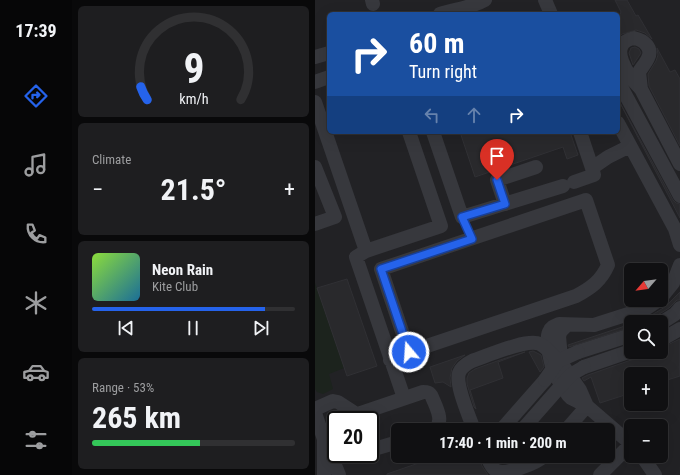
<!DOCTYPE html>
<html lang="en">
<head>
<meta charset="utf-8">
<style>
	:root { --surface:#101012; --page:#1e1e20; --text:#f1f3f6; --muted:#9c9d9f; --line:#303032; --accent:#2563eb }
	body { margin:0; font-family:"Roboto Condensed",sans-serif; background:var(--page); color:var(--text); height:100vh; display:flex; flex-direction:column; font-size:15px; white-space:nowrap }
	* { box-sizing:border-box; margin:0 }
	p { font-size:13px; color:var(--muted) }
	.icon { flex:none; width:22px; height:22px; fill:none; stroke:currentColor; stroke-width:2; stroke-linecap:round; stroke-linejoin:round }
	.map { position:relative; flex:1; overflow:hidden }
	.side { display:flex; flex-direction:column; gap:6px; padding:6px; background:#09090a; width:243px }
	.side>* { flex:none }
	.guide { position:absolute; left:12px; top:12px; width:293px; height:122px; border-radius:6px; box-shadow:0 4px 16px #0002,0 0 0 1px var(--line); background:#1a4fa0; color:#fff; overflow:hidden }
	.needle { width:26px; rotate:242deg }
	.buttons { position:absolute; left:309px; top:263px; display:grid; gap:8px }
	.buttons a { display:grid; place-items:center; width:44px; height:44px; border-radius:6px; background:var(--surface); box-shadow:0 4px 16px #0002,0 0 0 1px var(--line); font-size:20px }
	.speed { position:absolute; left:12px; top:411px; display:flex; gap:8px; font-size:20px; font-weight:700; text-align:center }
	.speed>* { display:grid; place-content:center; width:52px; height:52px; border-radius:50%; background:var(--surface); box-shadow:0 4px 16px #0002,0 0 0 1px var(--line); line-height:1 }
	.speed .limit { border:2px solid #111; border-radius:6px; background:#fff; color:#111 }
	.pin { position:absolute; display:grid; place-items:center; width:34px; height:34px; color:#fff; margin:-41px -17px; border-radius:50% 50% 50% 0; rotate:-45deg; box-shadow:0 0 4px #0007 }
	.pin .icon { rotate:45deg }
	.me { position:absolute; width:44px; margin:-22px; rotate:342deg; stroke-linejoin:round; filter:drop-shadow(0 0 3px #0008) }
	.turn { display:flex; align-items:center; gap:14px; height:84px; padding:0 16px; font-size:18px }
	.turn .icon { width:52px; height:52px; stroke-width:2.5 }
	.turn b { display:block; font-size:28px; line-height:34px }
	.lanes { display:flex; align-items:center; height:38px; padding:0 16px; background:#0003; justify-content:center; gap:20px; direction:ltr }
	.lanes .off { opacity:.35 }
	.big { font-size:30px; font-weight:700; line-height:1.1 }
	.side .tile { flex:1; display:flex; flex-direction:column; justify-content:center; gap:6px; min-width:0; padding:0 14px; border-radius:6px; background:var(--page) }
	.side .dial { align-items:center; gap:0 }
	.dial svg { height:104px; overflow:visible; fill:none; stroke:var(--line); stroke-width:7; stroke-linecap:round; text-anchor:middle }
	.dial text { fill:var(--text); stroke:none }
	.song { display:flex; align-items:center; gap:12px }
	.cover { width:48px; height:48px; border-radius:6px; background:linear-gradient(135deg,hsl(90 70% 55%),hsl(200 70% 35%)) }
	.played { height:4px; border-radius:2px; background:linear-gradient(90deg,var(--accent) 85%,var(--line) 85%) }
	.keys { display:flex; justify-content:space-around; direction:ltr }
	.heat { display:flex; justify-content:space-between; align-items:center; font-size:22px; direction:ltr }
	.charge { height:6px; border-radius:3px; background:linear-gradient(90deg,#34c759 53%,var(--line) 0) }
	.trip { position:absolute; left:76px; top:423px; width:224px; height:40px; border-radius:6px; background:var(--surface); box-shadow:0 4px 16px #0002,0 0 0 1px var(--line); font-weight:700; line-height:40px; text-align:center }
	main { display:flex; flex:1; min-height:0 }
	.dock { display:flex; flex-direction:column; width:72px; justify-content:space-around; align-items:center; background:#060607; color:var(--muted) }
	.dock .icon { width:28px; height:28px }
	.dock .selected { color:var(--accent) }
	.dock b { font-size:18px; color:var(--text) }
	.map>svg:first-child { display:block }
	.built { fill:#222225; fill-rule:evenodd }
	.green { fill:#1c231d }
	.building { fill:#29292c; stroke:#303034 }
	.lines { fill:none; stroke-linecap:round; stroke-linejoin:round }
	.minor { stroke:#37383d; stroke-width:14 }
	.minor-bridge { stroke:#37383d; stroke-width:14 }
	.route-casing { stroke:#184099; stroke-width:10 }
	.route { stroke:#2563eb; stroke-width:7 }
</style>
</head>
<body>
<main>
<nav class="dock">
<b>17:39</b>
<svg class="icon selected" aria-label="directions" viewBox="0 0 24 24"><path d="M12 3l9 9-9 9-9-9zM9 14v-3h6M13 9l2 2-2 2"/></svg>
<svg class="icon" aria-label="music" viewBox="0 0 24 24"><path d="M9 18V5l10-2v13"/><circle cx="6" cy="18" r="3"/><circle cx="16" cy="16" r="3"/></svg>
<svg class="icon" aria-label="phone" viewBox="0 0 24 24"><path d="M5 4h4l2 5-3 2q2 4 5 5l2-3 5 2v4C11 20 4 13 5 4z"/></svg>
<svg class="icon" aria-label="climate" viewBox="0 0 24 24"><path d="M12 3v18M4 7l16 10M4 17L20 7"/></svg>
<svg class="icon" aria-label="car" viewBox="0 0 24 24"><path d="M5 17H2v-5l4-1 3-4h7l3 4 3 1v5h-3M9 17h6M6 11h13"/><circle cx="7" cy="17" r="2"/><circle cx="17" cy="17" r="2"/></svg>
<svg class="icon" aria-label="filters" viewBox="0 0 24 24"><path d="M4 7h16M4 17h16"/><circle cx="9" cy="7" r="2"/><circle cx="15" cy="17" r="2"/></svg>
</nav>
<section class="side">
<div class="tile dial"><svg viewBox="0 0 100 80">
<path d="M14 69A42 42 0 1 1 86 69"/>
<path d="M14 69A42 42 0 0 1 9 59" stroke="#2563eb"/>
<text x="50" y="56" font-size="32" font-weight="700">9</text>
<text x="50" y="72" font-size="11">km/h</text>
</svg></div>
<div class="tile"><p>Climate</p>
<div class="heat"><a>−</a><b class="big">21.5°</b><a>+</a></div>
</div>
<div class="tile">
<div class="song"><i class="cover"></i><div><b>Neon Rain</b><p>Kite Club</p></div></div>
<div class="played"></div>
<div class="keys"><svg class="icon" aria-label="previous" viewBox="0 0 24 24"><path d="M18 5L8 12l10 7zM5 5v14"/></svg><svg class="icon" aria-label="pause" viewBox="0 0 24 24"><path d="M8 5v14M16 5v14"/></svg><svg class="icon" aria-label="next" viewBox="0 0 24 24"><path d="M6 5l10 7-10 7zM19 5v14"/></svg></div>
</div>
<div class="tile"><p>Range · 53%</p><b class="big">265 km</b><div class="charge"></div></div>
</section>
<div class="map">
<svg width="365" height="475" viewBox="0 0 365 475">
	<rect width="100%" height="100%" fill="#161618"/>
	<path class="built" d="M0 0H365V475H0ZM14 14H303V132H14ZM316 270H346V300H316ZM316 322H346V352H316ZM316 374H346V404H316ZM21 420H55V454H21ZM316 426H346V456H316ZM83 430H293V456H83Z"/>
	<path class="green" d="M0 283 29 368 14 374 18 389 8 394 2 392 0 389Z"/>
	<path class="building" d="M300 0H312L321 16 323 15 337 39 330 33 321 30 307 34 303 37V19L306 12Z
		M320 47 324 49 326 53 318 65 314 53 316 48Z
		M342 48 355 72 360 70 365 79V146L334 86 333 74 341 61 343 55Z
		M303 99 358 200 361 203 365 204V218Z
		M145 132H255L263 155 252 159 248 147 160 177Z
		M32 279 62 366 32 376 2 288Z
		M365 292V300H362L354 308 341 316 338 322H325L350 307Z
		M316 324V327L254 347 253 345Z
		M365 339V376L346 382V374H316V393L285 403 276 377 269 381 267 378 273 375 319 359 323 356 324 352H346V348Z
		M218 351 226 355 229 367 225 372 214 352Z
		M210 352 183 362 188 378 155 390 161 409 159 407 152 384V378L154 373 160 369 185 360Z
		M150 355 142 361 137 368 135 378 136 387 128 382 120 383 115 367Z
		M124 456H164L167 466 173 475H72V474Z
		M181 456H196L190 463H187L184 462Z"/>
	<g class="lines">
		<path class="minor" d="M57 0 58 4
			M230 0 236 14
			M125 14C140 9 156 8 170 0
			M319 38C329 40 338 48 333 58 331 63 327 67 324 72L326 89C314 77 290 44 319 38Z
			M0 57 14 53
			M303 81 365 196
			M0 82 14 77
			M326 89 365 164
			M0 102 51 251
			M303 123 360 229 365 245
			M118 132 147 217 248 186
			M265 132 277 168
			M0 167 20 217 0 224
			M259 182 279 175 277 168 293 157 315 146
			M190 204 182 180 221 167
			M346 298 358 283 365 265
			M346 323 360 314 365 308
			M252 325 246 331 244 336 246 358 249 367 265 390 272 406
			M346 340 365 329
			M263 352 316 335
			M75 360 94 352 261 296C276 288 286 281 293 265L271 200 66 269 94 352
			M269 367 316 351
			M89 398 41 257 51 251 126 226 94 132
			M0 409 18 401 23 402 43 415
			M0 413 9 439V475
			M40 420 43 415 46 413 108 392C112 392 115 392 117 397 121 407 130 422 119 430
			M186 430 230 380
			M251 430 272 406
			M9 439 21 435
			M11 443 24 475
			M316 444 272 406 256 398 253 395C249 388 244 382 240 374 236 366 230 340 234 332 236 327 239 326 244 324L279 325 332 308 344 300
			M55 448 59 449 83 442
			M172 456C174 462 177 469 182 471 191 475 222 463 229 456
			M327 456 340 475
			M285 475 316 444"/>
		<path class="minor-bridge" d="M230 380 243 361 263 352
			M159 430C155 418 140 385 144 373 146 367 151 364 157 361 172 356 212 338 225 344 232 348 238 355 243 361
			M207 430 251 380 257 374 269 367"/>
	</g>
	<g class="lines">
		<g class="route-casing">
			<path id="route" d="M94 352 66 269 157 239 147 217 190 204 182 180"/>
		</g>
		<use href="#route" class="route"/>
	</g>
</svg>
<div class="buttons">
<a><svg class="needle" viewBox="-14 -14 28 28"><path d="M0-13l5 13h-10z" fill="#e53935"/><path d="M0 13l5-13h-10z" fill="#9c9d9f"/></svg></a>
<a><svg class="icon" aria-label="search" viewBox="0 0 24 24"><circle cx="10" cy="10" r="6"/><path d="M15 15l6 6"/></svg></a>
<a>+</a>
<a>−</a>
</div>
<div class="speed"><div class="limit">20</div></div>
<div class="pin" style="left:182px;top:180px;background:#d93025"><svg class="icon" aria-label="arrive" viewBox="0 0 24 24"><path d="M6 21V4h12l-3 4 3 4H6"/></svg></div>
<svg class="me" style="left:94px;top:352px" viewBox="-20 -20 40 40"><circle r="17" fill="#2563eb" stroke="#fff" stroke-width="3"/><path d="M0-11L8 9 0 5-8 9z" fill="#fff"/></svg>
<div class="trip">17:40 · 1 min · 200 m</div>
<div class="guide">
<div class="turn"><svg class="icon" aria-label="right" viewBox="0 0 24 24"><path d="M7 20v-9h11M14 6l5 5-5 5"/></svg><div><b>60 m</b>Turn right</div></div>
<div class="lanes"><svg class="icon off" aria-label="left" viewBox="0 0 24 24"><path d="M17 20v-9H6M10 6l-5 5 5 5"/></svg><svg class="icon off" aria-label="ahead" viewBox="0 0 24 24"><path d="M12 20V5M6 11l6-6 6 6"/></svg><svg class="icon" aria-label="right" viewBox="0 0 24 24"><path d="M7 20v-9h11M14 6l5 5-5 5"/></svg></div>
</div>
</div>
</main>
</body>
</html>
